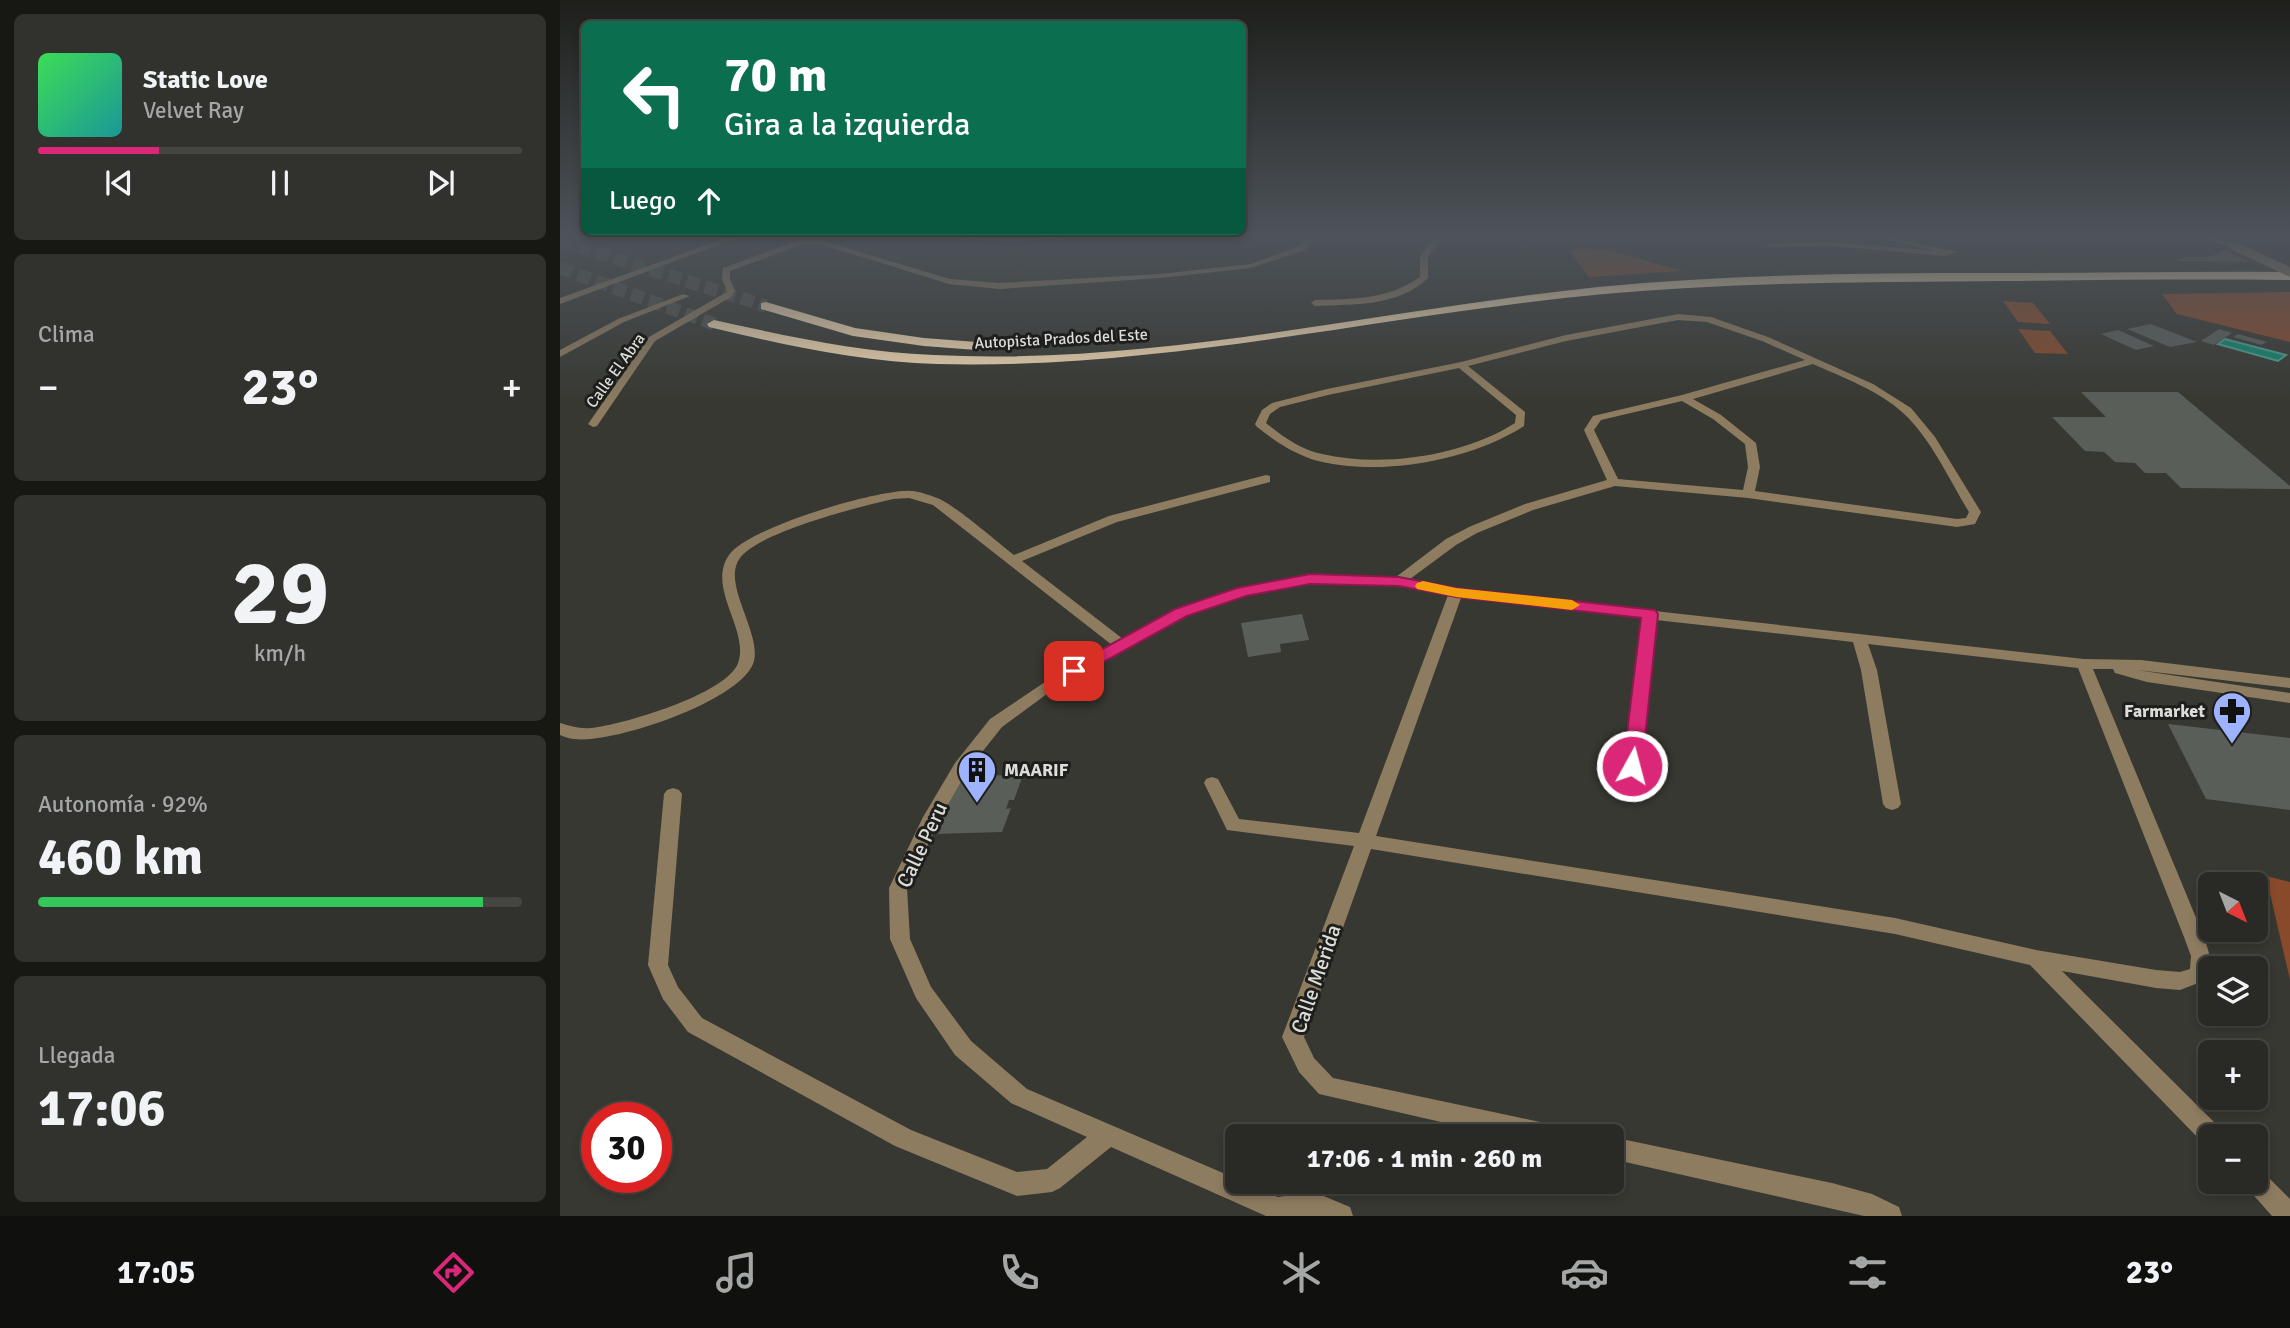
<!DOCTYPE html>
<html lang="es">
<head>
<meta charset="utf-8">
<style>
	:root { --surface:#292a25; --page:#31322d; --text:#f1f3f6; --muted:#a5a7a7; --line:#454642; --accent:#db2777 }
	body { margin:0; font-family:Signika,sans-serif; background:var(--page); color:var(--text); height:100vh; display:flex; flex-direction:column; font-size:26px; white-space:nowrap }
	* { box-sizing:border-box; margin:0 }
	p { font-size:23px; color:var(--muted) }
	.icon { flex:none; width:38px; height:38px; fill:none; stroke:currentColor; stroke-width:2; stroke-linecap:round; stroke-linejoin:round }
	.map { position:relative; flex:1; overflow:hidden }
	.panel { display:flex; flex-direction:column; gap:14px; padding:14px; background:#171714; width:560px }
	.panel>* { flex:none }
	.guide { position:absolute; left:21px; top:21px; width:665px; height:214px; border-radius:10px; box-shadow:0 4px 10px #0003,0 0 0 2px var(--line); background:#0b6e4f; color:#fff; overflow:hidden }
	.needle { width:46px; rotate:138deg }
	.fabs { position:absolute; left:1638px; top:872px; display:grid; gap:14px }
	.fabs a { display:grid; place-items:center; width:70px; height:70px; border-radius:10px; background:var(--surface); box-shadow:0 4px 10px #0003,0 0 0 2px var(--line); font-size:35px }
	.speed { position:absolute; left:21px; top:1102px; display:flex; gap:14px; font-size:35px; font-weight:700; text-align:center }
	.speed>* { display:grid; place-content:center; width:91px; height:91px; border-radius:50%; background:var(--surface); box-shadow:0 4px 10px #0003,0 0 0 2px var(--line); line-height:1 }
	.speed .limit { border:10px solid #d22; background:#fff; color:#111 }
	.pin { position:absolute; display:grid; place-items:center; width:60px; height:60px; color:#fff; margin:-30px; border-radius:14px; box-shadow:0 4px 10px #0006 }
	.me { position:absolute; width:77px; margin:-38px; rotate:7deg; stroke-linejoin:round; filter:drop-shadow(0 0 5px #0008) }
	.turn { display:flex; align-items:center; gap:24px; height:147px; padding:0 28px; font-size:32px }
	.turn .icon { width:91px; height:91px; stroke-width:2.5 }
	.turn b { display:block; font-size:49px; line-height:60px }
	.then { display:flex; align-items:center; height:66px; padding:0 28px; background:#0003; gap:14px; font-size:26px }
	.big { font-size:52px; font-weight:800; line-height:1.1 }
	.panel .card { flex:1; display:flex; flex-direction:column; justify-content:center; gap:10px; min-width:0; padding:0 24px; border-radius:10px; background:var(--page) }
	.panel .dial { align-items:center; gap:0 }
	.dial b { font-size:91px; line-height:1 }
	.song { display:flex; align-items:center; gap:21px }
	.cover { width:84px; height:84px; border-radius:10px; background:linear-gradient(135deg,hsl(130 70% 55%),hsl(180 70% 35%)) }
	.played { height:7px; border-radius:4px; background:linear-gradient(90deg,var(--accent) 25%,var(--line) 25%) }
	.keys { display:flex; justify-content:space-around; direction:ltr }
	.heat { display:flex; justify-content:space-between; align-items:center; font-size:38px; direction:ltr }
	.charge { height:10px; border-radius:5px; background:linear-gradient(90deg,#34c759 92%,var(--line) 0) }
	.trip { position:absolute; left:665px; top:1124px; width:399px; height:70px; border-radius:10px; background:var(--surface); box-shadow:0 4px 10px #0003,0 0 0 2px var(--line); font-weight:800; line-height:70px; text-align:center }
	.menu { display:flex; height:112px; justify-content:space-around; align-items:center; background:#10110f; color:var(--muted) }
	.menu .icon { width:49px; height:49px }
	.menu .current { color:var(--accent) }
	.menu b { font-size:32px; color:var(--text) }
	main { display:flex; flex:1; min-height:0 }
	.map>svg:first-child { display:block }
	.green { fill:#894a2b }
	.water { fill:#0f8770; stroke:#4ca08f; stroke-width:2 }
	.building { fill:#595e59 }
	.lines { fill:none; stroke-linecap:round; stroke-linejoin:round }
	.motorway-tunnel { stroke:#50514a; stroke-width:13; stroke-dasharray:13 6; stroke-linecap:butt }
	.minor { fill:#8e7c60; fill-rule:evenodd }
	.tertiary { fill:#8e7c60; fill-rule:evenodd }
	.motorway { fill:#f8ddb4; fill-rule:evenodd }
	.tertiary-bridge { stroke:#8e7c60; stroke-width:9 }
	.route { fill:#db2777; stroke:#8e194d; stroke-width:2 }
	.slow { fill:#f59e0b }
	.labels { text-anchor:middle; stroke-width:6; stroke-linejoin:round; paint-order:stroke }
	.far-street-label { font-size:16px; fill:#dcdcd8; stroke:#1e1f1c }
	.poi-label { font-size:18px; font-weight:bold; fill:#dcdcd8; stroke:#1e1f1c; text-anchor:end }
	.near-street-label { font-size:21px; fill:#dcdcd8; stroke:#1e1f1c }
</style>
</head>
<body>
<main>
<section class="panel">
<div class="card">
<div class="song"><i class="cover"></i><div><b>Static Love</b><p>Velvet Ray</p></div></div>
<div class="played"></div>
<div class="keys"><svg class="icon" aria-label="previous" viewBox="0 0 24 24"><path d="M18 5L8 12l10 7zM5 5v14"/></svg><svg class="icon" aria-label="pause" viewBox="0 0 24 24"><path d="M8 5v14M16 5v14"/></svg><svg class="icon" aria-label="next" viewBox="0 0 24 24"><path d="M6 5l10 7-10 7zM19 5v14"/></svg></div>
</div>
<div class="card"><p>Clima</p>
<div class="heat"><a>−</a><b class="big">23°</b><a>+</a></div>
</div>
<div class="card dial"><b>29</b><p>km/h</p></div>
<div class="card"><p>Autonomía · 92%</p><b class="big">460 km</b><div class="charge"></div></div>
<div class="card"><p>Llegada</p><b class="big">17:06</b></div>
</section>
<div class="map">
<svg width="1730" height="1216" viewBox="0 0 1730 1216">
	<rect width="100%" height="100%" fill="#373831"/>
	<path class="green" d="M1023 248 1048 250 1123 271 1029 277 1009 250Z
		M1730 292V342L1617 314 1602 294Z
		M1443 301 1473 303 1490 324 1458 322Z
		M1458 329 1490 331 1508 354 1475 353Z
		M1706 876 1730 882V980Z"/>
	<path class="water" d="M1665 339 1726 355 1718 361 1658 344Z"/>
	<path class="building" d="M1665 250 1690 262 1616 261 1624 257H1649Z
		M1591 324 1637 342 1610 347 1567 329Z
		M1659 329 1672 333 1654 345 1641 341Z
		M1558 330 1594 346 1576 350 1541 334Z
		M1678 334 1707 342 1701 345 1673 337Z
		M1521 392H1618L1730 486V489L1621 488 1606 473H1585L1575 463 1555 462 1544 452 1525 451 1492 417H1546Z
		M742 614 749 640 720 644 721 652 688 657 681 623Z
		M1608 724 1730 738V810L1646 799Z
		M463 775 454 800H449L446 809 451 808 442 832 374 834 399 776Z"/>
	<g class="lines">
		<path class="motorway-tunnel" d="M0 241 206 306
			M0 268 154 324"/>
		<path class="minor" d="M171 236H182L0 304V298Z
			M396 236H505L501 238 450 242 400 238Z
			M749 236H757L745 250 691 268 600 278 439 289 389 284 260 244H243L170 271V279L175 291 171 297 95 341 37 426 33 427 28 424 89 337 165 293 167 291 162 279 163 268 239 240H260L390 279 439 283 600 274 690 264 739 246Z
			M876 236H884L868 256V278C838 307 794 304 755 306L751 303 755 300C792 299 828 300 860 277V256Z
			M1309 236H1324L1398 252 1385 256 1273 246 1210 247 1206 245 1210 243 1273 242 1376 251Z
			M123 294 130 296 64 322 0 357V350L58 319Z
			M1118 314 1151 317 1208 337 1313 384 1351 408 1375 437 1421 512 1415 524 1397 527 1188 498 1055 486 973 510 917 533 896 545 850 579 896 589 1524 659 1581 660 1730 678V688L1577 670 1730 693V703L1587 682 1555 673 1553 669H1533L1644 937C1649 952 1654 965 1646 980L1620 990 1596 988 1502 971 1660 1128 1663 1136H1650V1146L1644 1144 1470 965 1335 934 811 849 744 1037 754 1058 773 1078 994 1125 1002 1128 1005 1136H942L759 1094 739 1072 722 1037 794 846 667 830 644 783 646 779 652 777 658 779 679 819 799 833 888 595 839 585 750 583 685 596 626 616 495 688 442 727 407 771 381 817 347 888 350 939 371 987 411 1041 467 1089 677 1179V1181L718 1197 754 1192 790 1207 793 1216H706L551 1147 500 1188 492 1192 457 1196 335 1146 128 1032 103 999 88 965 104 794 107 790 113 788 119 790 122 794 108 965 118 987 142 1018 351 1130 457 1172 487 1169 527 1137 451 1103 395 1055 356 998 330 939 329 888 363 817 395 763 430 719 485 682 552 645 373 505 349 498 333 499C299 507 201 531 180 558 161 583 201 631 194 661 184 700 53 744 15 739 10 739 5 737 0 735V723C11 726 19 729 31 728 62 725 167 694 178 663 190 630 146 588 169 555 187 528 313 491 346 491 356 490 368 495 377 498 394 504 437 542 454 555L549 516 706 475 710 476V482L557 522 462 561 563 639 616 610 682 588 750 575 836 577 886 539 909 527 965 504 1047 480 1024 430 1033 416 1122 395 1245 360 1202 341 1147 322 1118 320 1006 341 908 366 965 412 964 426C909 462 814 478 751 459 731 452 713 440 696 426L695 424 702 410 712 403 767 389 901 362 1006 335ZM1253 364C1282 377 1320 391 1343 413 1370 437 1390 481 1409 512L1406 518 1397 519 1195 491 1200 467 1196 443 1161 415 1133 399ZM899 368 956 415 955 423C904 456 822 468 762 454 741 450 722 436 706 423L710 414 720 407 768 395ZM1122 401 1153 419 1185 444 1188 467 1183 490 1058 479 1034 430 1041 420ZM901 598 1082 618 1064 766 1066 770H1078L1080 766 1096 620 1293 642 1301 670 1323 804 1326 808 1332 810 1338 808 1341 804 1317 670 1308 644 1518 668 1624 937 1631 956 1630 969 1620 972 1596 970 1476 950 1335 918 816 836Z
			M1052 1137 1272 1183 1312 1194 1339 1207 1342 1216H1304L1052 1159Z
			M1696 1169 1704 1173 1730 1199V1216H1712L1688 1189 1684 1181H1696Z"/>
		<path class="tertiary" d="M1635 236H1647L1678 246 1674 248Z"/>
		<path class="motorway" d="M1730 272V280C1634 279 1538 280 1443 281 1309 282 1176 282 1044 294 821 315 602 370 377 364 300 362 224 345 149 327L147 324 154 320C227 336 299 352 374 355 597 366 817 310 1038 287 1170 274 1303 273 1435 273 1534 273 1632 271 1730 272Z
			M206 302 295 328 364 338 430 343 437 347 430 351 364 346 293 336 201 309V303Z"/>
		<path class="tertiary-bridge" d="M1674 246 1730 272"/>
	</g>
	<linearGradient id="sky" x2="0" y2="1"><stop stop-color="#1e1f1b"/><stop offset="0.58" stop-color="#4d535a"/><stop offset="1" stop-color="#4d535a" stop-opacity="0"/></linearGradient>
	<rect width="1730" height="406" fill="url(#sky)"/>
	<path class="route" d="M750 574 839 577 896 588 1095 610 1098 614 1082 766 1079 771H1066L1063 766 1081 618 896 597 839 586 750 584 686 596 627 616 520 675 514 677 505 671 508 668 615 609 677 588Z"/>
	<path class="slow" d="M863 581 896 588 1012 600 1020 605 1012 610 896 597 857 589 855 586 857 583Z"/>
	<defs>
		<g id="pharmacy-pin" transform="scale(2.0125)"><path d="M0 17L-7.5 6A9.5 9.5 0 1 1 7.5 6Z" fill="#9eb3fd" stroke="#1e1f1c"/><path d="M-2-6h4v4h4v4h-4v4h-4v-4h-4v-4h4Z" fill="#111"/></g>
		<g id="building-pin" transform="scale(2.0125)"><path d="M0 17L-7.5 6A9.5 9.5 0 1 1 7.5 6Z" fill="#9eb3fd" stroke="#1e1f1c"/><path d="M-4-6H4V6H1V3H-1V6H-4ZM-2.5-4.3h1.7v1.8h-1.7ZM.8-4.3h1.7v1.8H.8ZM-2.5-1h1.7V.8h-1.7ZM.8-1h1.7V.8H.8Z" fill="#111"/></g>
	</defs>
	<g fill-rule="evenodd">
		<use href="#pharmacy-pin" x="1672" y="711"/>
		<use href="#building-pin" x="417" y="770"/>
	</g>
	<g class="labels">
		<g class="far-street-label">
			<text transform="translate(501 338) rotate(-3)" y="6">Autopista Prados del Este</text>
			<text transform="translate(55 370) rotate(-54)" y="6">Calle El Abra</text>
		</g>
		<g class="poi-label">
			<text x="1645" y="717">Farmarket</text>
			<text x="444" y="776" text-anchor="start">MAARIF</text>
		</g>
		<g class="near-street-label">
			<text transform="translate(362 845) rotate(-65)" y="7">Calle Peru</text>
			<text transform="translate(756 979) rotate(-71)" y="7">Calle Merida</text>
		</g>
	</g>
</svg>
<div class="fabs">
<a><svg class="needle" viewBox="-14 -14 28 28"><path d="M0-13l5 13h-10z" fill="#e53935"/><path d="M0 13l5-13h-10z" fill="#a5a7a7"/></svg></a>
<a><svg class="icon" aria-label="layers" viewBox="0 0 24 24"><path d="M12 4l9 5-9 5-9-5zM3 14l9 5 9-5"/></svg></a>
<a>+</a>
<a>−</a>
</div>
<div class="speed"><div class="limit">30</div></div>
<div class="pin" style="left:514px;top:671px;background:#d93025"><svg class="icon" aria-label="arrive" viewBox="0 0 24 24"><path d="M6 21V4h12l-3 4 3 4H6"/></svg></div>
<svg class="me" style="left:1072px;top:766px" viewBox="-20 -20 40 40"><circle r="17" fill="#db2777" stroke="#fff" stroke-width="3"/><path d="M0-11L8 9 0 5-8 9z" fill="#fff"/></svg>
<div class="trip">17:06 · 1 min · 260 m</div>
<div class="guide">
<div class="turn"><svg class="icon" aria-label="left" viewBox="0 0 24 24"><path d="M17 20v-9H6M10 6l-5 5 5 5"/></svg><div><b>70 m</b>Gira a la izquierda</div></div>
<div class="then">Luego<svg class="icon" aria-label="ahead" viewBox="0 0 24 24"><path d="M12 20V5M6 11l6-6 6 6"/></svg></div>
</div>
</div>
</main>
<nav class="menu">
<b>17:05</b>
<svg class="icon current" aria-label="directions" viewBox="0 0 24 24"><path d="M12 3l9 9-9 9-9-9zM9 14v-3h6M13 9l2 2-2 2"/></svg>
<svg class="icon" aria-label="music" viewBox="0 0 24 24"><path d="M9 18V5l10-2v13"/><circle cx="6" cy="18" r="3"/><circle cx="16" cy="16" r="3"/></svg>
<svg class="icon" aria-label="phone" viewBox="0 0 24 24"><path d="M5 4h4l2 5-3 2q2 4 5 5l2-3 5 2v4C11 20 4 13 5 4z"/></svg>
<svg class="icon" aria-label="climate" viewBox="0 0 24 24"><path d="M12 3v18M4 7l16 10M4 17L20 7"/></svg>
<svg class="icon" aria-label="car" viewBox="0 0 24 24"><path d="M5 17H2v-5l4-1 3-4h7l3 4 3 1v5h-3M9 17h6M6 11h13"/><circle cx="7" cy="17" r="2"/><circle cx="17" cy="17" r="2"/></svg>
<svg class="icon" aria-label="filters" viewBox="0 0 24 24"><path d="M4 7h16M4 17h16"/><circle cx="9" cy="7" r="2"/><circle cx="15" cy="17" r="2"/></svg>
<b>23°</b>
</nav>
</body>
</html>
